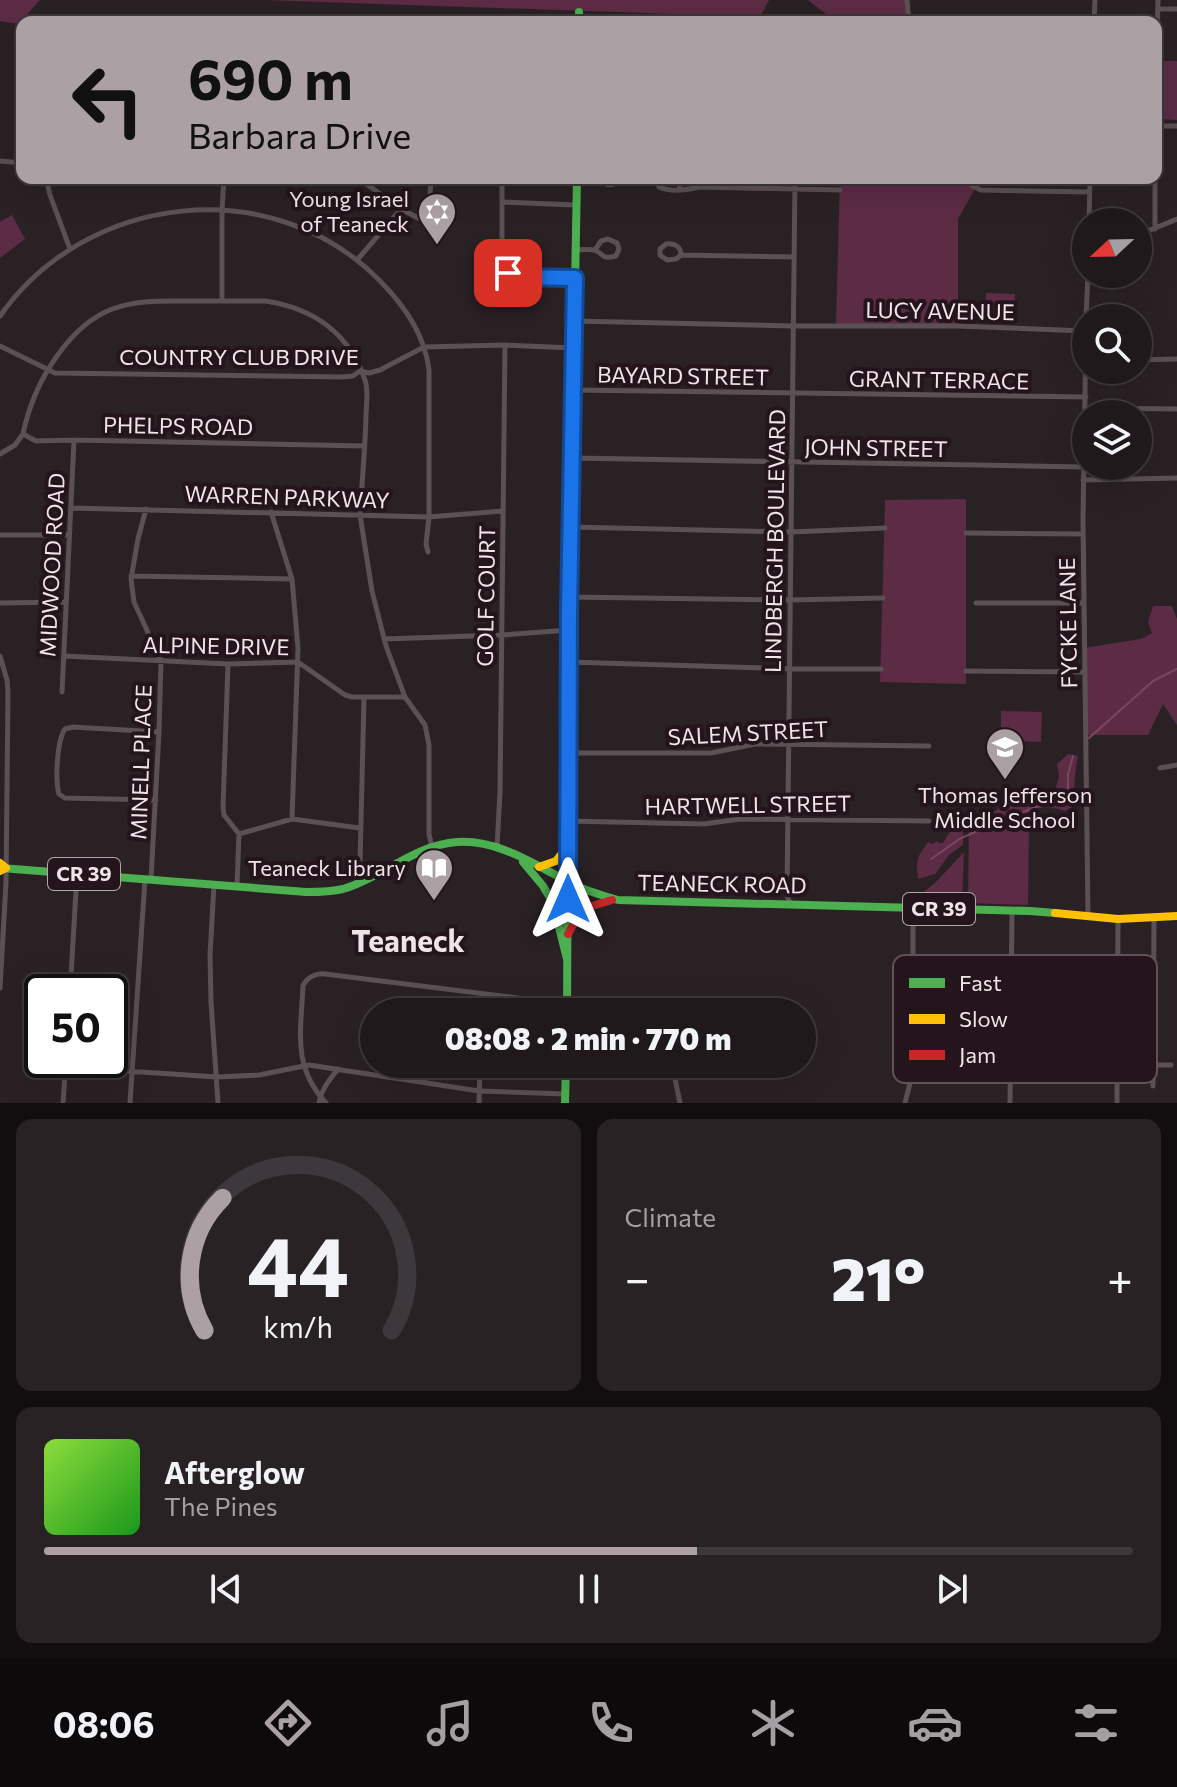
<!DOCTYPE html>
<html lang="en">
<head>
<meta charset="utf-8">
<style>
	:root { --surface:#20191c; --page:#282225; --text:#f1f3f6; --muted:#a2a0a3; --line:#3d383b; --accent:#aba0a4 }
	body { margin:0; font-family:Commissioner,sans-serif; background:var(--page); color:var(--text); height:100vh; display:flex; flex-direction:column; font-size:30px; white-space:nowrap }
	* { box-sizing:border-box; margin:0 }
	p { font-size:26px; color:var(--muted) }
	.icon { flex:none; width:44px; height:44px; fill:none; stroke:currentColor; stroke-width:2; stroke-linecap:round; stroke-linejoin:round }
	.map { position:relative; height:1103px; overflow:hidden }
	.details { display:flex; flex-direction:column; gap:16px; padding:16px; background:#120e0f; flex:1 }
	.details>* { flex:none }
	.hud { position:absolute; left:16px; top:16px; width:1146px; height:168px; border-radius:16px; box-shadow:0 8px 32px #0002,0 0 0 2px var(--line); background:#aba0a4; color:#111; overflow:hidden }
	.needle { width:52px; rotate:248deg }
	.tools { position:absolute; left:1072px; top:208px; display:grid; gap:16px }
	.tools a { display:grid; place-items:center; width:80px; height:80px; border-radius:50%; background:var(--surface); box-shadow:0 8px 32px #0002,0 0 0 2px var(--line); font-size:40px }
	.speed { position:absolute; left:24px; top:974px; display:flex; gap:16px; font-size:40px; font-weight:700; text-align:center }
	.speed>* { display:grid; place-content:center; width:104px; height:104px; border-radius:50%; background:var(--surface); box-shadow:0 8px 32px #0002,0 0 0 2px var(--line); line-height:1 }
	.speed .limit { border:4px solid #111; border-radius:12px; background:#fff; color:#111 }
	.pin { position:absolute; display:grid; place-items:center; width:68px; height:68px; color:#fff; margin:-34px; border-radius:16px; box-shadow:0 4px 12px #0006 }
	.me { position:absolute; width:88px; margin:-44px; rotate:0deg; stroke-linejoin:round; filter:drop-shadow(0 0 6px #0008) }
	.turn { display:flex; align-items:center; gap:28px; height:168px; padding:0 40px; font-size:36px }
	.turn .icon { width:104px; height:104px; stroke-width:2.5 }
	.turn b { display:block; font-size:56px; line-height:68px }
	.big { font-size:60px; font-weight:800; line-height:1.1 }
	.details .tile { flex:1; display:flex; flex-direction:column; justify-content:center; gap:12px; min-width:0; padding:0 28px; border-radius:16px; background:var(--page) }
	.details .dial { align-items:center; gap:0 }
	.dial svg { height:208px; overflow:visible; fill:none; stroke:var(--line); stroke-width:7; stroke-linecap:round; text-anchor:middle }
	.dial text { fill:var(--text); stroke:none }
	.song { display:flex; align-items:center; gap:24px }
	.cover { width:96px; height:96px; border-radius:12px; background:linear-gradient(135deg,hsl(90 70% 55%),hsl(120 70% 35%)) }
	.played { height:8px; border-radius:4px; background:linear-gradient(90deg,var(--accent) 60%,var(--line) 60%) }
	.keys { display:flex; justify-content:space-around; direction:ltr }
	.heat { display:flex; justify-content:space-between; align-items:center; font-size:44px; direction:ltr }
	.details .tiles { flex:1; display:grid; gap:16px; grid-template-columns:1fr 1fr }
	.tile:last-child { grid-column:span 2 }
	.trip { position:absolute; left:360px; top:998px; width:456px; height:80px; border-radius:40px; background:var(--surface); box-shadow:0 8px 32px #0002,0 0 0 2px var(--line); font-weight:800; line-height:80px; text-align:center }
	.dock { display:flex; height:128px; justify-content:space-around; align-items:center; background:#0d0a0b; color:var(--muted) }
	.dock .icon { width:56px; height:56px }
	.dock .active { color:var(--accent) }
	.dock b { font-size:36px; color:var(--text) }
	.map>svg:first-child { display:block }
	.green { fill:#5c2c44 }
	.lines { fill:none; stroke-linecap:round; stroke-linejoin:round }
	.stream { stroke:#7c4660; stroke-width:2 }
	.street { stroke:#5b5155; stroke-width:5 }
	.fast { stroke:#4caf50; stroke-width:8 }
	.slow { stroke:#ffc107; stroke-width:8 }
	.jam { stroke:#c62828; stroke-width:8 }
	.route-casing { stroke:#114b97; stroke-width:20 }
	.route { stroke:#1a73e8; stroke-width:14 }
	.labels { text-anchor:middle; stroke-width:8; stroke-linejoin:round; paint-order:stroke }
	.shield { fill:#24141b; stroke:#b3a6ab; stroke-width:2 }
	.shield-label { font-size:20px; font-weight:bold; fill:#f0e4e9 }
	.poi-label { font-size:22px; fill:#f0e4e9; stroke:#24141b; text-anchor:end }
	.street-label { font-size:22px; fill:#f0e4e9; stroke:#24141b }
	.district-label { font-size:30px; font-weight:bold; fill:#f0e4e9; stroke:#24141b }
	.key { fill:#24141b; stroke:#615259; stroke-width:2 }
	.key-label { font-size:22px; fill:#f0e4e9 }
</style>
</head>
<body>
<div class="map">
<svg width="1177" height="1103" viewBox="0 0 1177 1103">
	<rect width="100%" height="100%" fill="#2a2125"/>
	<path class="green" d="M0 0H40L19 24 0 21Z
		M264 0H769L760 17Z
		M808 0H907L909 22H830L826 14Z
		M1164 61H1177V120L1162 119Z
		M840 178H975L978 183 958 219V326L836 325Z
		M12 215 25 239 0 258V222Z
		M986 293 1015 294 1014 318 985 317Z
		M966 499V684L880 682 885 500Z
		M1153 606H1172L1177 619V725L1163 704 1148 735H1085L1084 648 1141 639 1152 633 1148 622Z
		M1001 711 1042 712 1041 742 1001 740Z
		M1068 754 1078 756C1074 773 1075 790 1072 807L1065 811C1049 805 1039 806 1024 815L1021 824 1029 823 1028 905 968 903 969 824H982L984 817 997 810 1000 805H1005L1010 802 1027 804 1047 799 1054 795 1059 776 1057 764Z
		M955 826H963V845L949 855 935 874 918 879C916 859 916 859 928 842L933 844 937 841 939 843H943L952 828Z
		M964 852 962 900H920L921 894 936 882Z"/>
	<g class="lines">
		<path class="stream" d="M1089 738 1153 681 1177 669
			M931 859 961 838 1033 808 1063 798 1068 789V774L1073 756"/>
		<path class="street" d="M907 0 909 22
			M1158 9H1177
			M1094 22 1095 0
			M1156 78 1158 0
			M1156 126H1177
			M0 161 22 163
			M46 178 50 195 70 249
			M358 178 401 209 420 219 427 216 429 212 431 178
			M502 178V260C504 270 509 275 518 277L575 278
			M600 178C604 187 615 187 619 178
			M658 178 659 187C670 192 687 190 699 187L840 190
			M678 178 680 189
			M971 178 972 186 981 190 1090 192
			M1155 178V229
			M502 202 576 205
			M1089 222 1090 178
			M1138 235 1177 219
			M575 250C580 250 589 249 594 250 605 254 601 260 616 256L619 249 617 243 608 239 601 241 595 250
			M681 255C681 246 674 243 666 244L660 249V255L667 260 676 259 681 255 794 257
			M357 260 401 209
			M222 301V211L224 178
			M0 316C86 193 273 171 380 281 404 305 425 335 429 370V517L426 544 428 552
			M1086 318 1088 274
			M574 321 793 326H958L1086 331 1083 519 1088 915
			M0 346 55 373 342 377 353 376 360 371 369 373 380 370 424 347 505 345 574 348
			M1138 360 1177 359
			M573 390 1086 397
			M1086 408 1177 409
			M23 434C29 405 39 381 57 356 93 305 126 300 185 301 211 301 238 301 265 301 313 308 349 333 365 380 369 391 366 406 366 417 365 450 362 482 360 515L372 591 386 646 405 697 425 725 429 745V834L432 847
			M0 454 15 445 23 434 36 441 74 440 365 446
			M572 458 1084 467
			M1083 480 1177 478
			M71 508 429 517 503 511
			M146 509 138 539 131 579 134 602 161 661 159 732 151 879
			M271 512 292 579 298 648 292 819
			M571 527 791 532 885 528
			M966 533 1083 534
			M0 535H69
			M131 576 292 579
			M569 597 790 600 883 598
			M0 603 66 602
			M976 603H1084
			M384 639 502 635 569 630
			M0 656 7 680 8 692 6 883 0 988
			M64 656 228 664 298 662 345 695 352 697H405
			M569 662 797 669H881
			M228 664 223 807 224 815 239 834
			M966 671 1084 672
			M62 692 74 440
			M568 753H711L755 744 929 746
			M1160 768 1177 765
			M156 800 65 798 59 794C55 780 57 740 65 729L73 727 159 732
			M568 821 704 824 740 819 929 821
			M239 834 292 819 360 828
			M497 847 500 792 505 345
			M364 880 360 871V863L364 698
			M214 885 210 955 211 1002 218 1103
			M237 885 239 834
			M790 903 787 896 795 178
			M70 992 77 874
			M567 1008 609 1012
			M481 1012 482 994
			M1059 1048a10 10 0 1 1 20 0a10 10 0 1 1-20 0Z
			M1010 1048H1060
			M672 1064 680 1103
			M1153 1065H1171
			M65 1067 217 1077 259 1075 309 1065 479 1091 566 1094
			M1153 1086 1154 918
			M63 1103 66 1060
			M130 1103 145 879
			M319 1103C321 1090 330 1079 338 1069
			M326 1103C292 1066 301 1032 303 986 307 977 316 973 325 974L567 1004
			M479 1103 480 1064
			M905 1103 910 1083 913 1060V908
			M1010 1103 1012 911
			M1117 1103 1118 919"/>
		<path class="fast" d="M579 12V22
			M523 862 543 886 553 903 567 959
			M1 868 306 892C318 892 331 892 343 889 382 878 414 845 457 842 501 839 539 868 577 886 590 892 604 896 618 900L1030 911 1055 913
			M567 1012 569 611 577 178
			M565 1103 566 1064"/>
		<path class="slow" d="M0 863 6 868 0 871
			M539 867 556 861 568 846
			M1055 913 1118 919 1177 916"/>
		<path class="jam" d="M568 934 582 909 612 900"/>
	</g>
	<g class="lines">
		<g class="route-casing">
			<path id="route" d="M508 273 518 277 575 278 569 611 568 899"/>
		</g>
		<use href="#route" class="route"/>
	</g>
	<defs>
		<g id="synagogue-pin" transform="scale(2)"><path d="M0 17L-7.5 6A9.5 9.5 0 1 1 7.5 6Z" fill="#aba0a4" stroke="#24141b"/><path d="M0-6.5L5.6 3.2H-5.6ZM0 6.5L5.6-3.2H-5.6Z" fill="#fff"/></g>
		<g id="school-pin" transform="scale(2)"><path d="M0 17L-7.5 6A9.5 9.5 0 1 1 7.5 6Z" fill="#aba0a4" stroke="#24141b"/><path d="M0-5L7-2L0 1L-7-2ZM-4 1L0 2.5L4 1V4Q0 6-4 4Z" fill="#fff"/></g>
		<g id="library-pin" transform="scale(2)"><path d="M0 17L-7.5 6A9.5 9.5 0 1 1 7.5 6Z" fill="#aba0a4" stroke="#24141b"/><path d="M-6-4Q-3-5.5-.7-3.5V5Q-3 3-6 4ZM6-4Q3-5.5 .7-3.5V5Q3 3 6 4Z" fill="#fff"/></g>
	</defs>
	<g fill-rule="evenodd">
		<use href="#synagogue-pin" x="437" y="212"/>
		<use href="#school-pin" x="1005" y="747"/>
		<use href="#library-pin" x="434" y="868"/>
	</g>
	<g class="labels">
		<g class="shield">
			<rect x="48" y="858" width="72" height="32" rx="6"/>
			<rect x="903" y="893" width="72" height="32" rx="6"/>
		</g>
		<g class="shield-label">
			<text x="84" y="881">CR 39</text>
			<text x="939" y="916">CR 39</text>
		</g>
		<g class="poi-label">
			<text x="409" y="207">Young Israel<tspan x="409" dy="25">of Teaneck</tspan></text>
			<text x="1005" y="803" text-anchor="middle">Thomas Jefferson<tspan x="1005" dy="25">Middle School</tspan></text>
			<text x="406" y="876">Teaneck Library</text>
		</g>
		<g class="street-label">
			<text transform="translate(940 311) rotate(1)" y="8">LUCY AVENUE</text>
			<text x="239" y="365">COUNTRY CLUB DRIVE</text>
			<text transform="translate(683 376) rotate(1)" y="8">BAYARD STREET</text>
			<text transform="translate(939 380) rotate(1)" y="8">GRANT TERRACE</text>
			<text transform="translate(178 426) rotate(1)" y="8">PHELPS ROAD</text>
			<text transform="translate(876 448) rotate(1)" y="8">JOHN STREET</text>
			<text transform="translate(287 497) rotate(2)" y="8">WARREN PARKWAY</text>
			<text transform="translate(775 541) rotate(-89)" y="8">LINDBERGH BOULEVARD</text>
			<text transform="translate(52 565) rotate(-87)" y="8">MIDWOOD ROAD</text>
			<text transform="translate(486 596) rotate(-89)" y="8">GOLF COURT</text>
			<text transform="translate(1068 623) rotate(-91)" y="8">FYCKE LANE</text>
			<text transform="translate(216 646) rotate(1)" y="8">ALPINE DRIVE</text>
			<text transform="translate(748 733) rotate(-3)" y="8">SALEM STREET</text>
			<text transform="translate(141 762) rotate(-88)" y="8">MINELL PLACE</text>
			<text transform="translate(748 805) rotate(-1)" y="8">HARTWELL STREET</text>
			<text transform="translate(722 884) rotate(1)" y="8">TEANECK ROAD</text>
		</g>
		<g class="district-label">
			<text x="408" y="952">Teaneck</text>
		</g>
	</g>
	<rect x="893" y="955" width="264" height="128" rx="12" class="key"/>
	<rect x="909" y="978" width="36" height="10" fill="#4caf50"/>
	<rect x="909" y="1014" width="36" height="10" fill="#ffc107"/>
	<rect x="909" y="1050" width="36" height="10" fill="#c62828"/>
	<g class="key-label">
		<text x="959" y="991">Fast</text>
		<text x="959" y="1027">Slow</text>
		<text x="959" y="1063">Jam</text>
	</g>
</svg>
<div class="tools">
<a><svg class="needle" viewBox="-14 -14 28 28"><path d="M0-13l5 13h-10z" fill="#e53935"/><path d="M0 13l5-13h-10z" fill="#a2a0a3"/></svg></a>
<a><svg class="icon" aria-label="search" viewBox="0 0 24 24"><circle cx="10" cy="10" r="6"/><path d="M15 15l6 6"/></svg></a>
<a><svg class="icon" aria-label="layers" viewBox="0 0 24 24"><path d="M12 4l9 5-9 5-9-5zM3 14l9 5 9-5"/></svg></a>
</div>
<div class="speed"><div class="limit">50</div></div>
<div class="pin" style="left:508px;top:273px;background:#d93025"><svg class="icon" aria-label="arrive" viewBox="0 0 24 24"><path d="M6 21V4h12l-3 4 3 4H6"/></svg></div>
<svg class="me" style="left:568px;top:899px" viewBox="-20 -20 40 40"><path d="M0-17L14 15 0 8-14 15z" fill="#1a73e8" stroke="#fff" stroke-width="4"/></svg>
<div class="trip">08:08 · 2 min · 770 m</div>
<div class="hud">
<div class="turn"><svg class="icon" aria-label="left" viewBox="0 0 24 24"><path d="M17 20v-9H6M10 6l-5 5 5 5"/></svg><div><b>690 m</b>Barbara Drive</div></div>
</div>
</div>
<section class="details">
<div class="tiles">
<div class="tile dial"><svg viewBox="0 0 100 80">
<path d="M14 69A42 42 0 1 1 86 69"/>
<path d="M14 69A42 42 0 0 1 21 18" stroke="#aba0a4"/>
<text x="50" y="56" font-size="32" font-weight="700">44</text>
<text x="50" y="72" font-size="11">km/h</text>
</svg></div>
<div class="tile"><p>Climate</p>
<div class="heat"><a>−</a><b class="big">21°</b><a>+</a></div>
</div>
<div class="tile">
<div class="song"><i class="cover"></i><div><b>Afterglow</b><p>The Pines</p></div></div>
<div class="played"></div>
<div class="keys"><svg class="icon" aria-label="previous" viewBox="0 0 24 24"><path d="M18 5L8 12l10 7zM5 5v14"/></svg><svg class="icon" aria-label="pause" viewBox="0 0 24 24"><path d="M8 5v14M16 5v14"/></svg><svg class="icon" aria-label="next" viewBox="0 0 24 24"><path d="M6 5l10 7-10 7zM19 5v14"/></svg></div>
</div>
</div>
</section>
<nav class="dock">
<b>08:06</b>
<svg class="icon active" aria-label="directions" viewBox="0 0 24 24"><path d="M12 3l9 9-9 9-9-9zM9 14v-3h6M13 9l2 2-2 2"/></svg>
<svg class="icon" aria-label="music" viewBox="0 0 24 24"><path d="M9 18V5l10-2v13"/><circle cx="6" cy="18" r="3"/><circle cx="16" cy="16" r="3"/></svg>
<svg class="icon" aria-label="phone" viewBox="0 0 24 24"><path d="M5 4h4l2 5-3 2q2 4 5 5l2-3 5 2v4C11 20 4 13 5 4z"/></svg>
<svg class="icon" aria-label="climate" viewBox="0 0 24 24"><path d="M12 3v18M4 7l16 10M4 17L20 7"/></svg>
<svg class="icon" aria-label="car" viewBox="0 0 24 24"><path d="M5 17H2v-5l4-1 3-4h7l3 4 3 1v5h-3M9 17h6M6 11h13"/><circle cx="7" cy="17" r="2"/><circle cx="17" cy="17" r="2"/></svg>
<svg class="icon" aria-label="filters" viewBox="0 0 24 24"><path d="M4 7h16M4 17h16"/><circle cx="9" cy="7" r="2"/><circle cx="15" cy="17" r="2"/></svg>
</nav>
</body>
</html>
